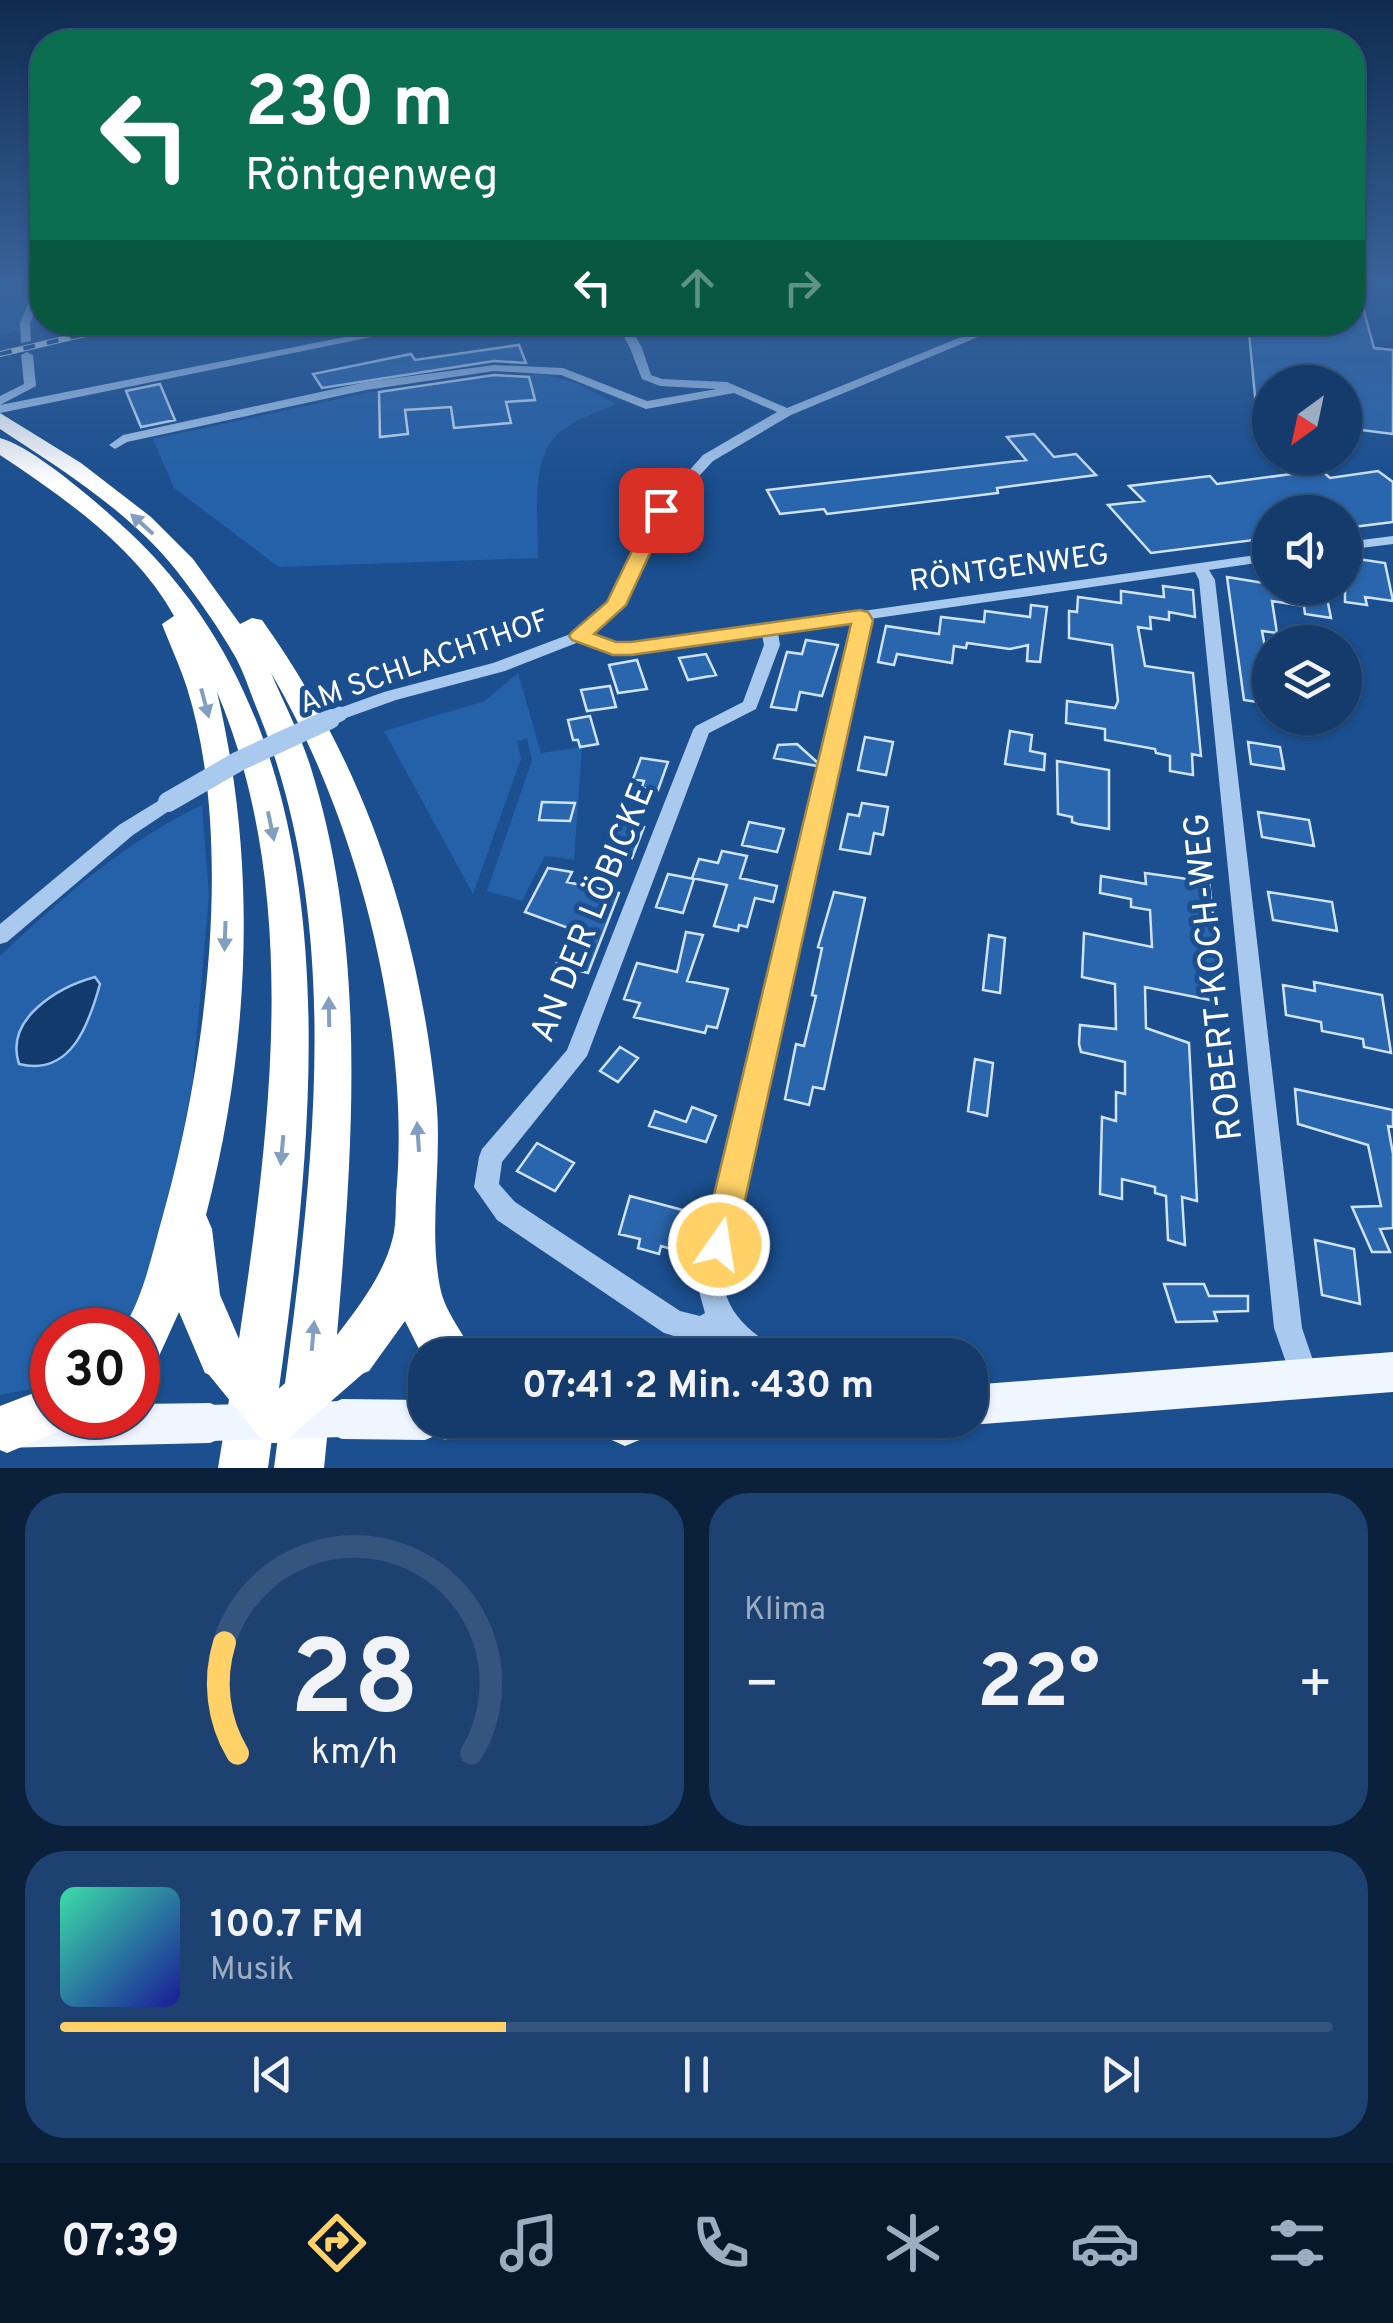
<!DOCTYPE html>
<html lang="de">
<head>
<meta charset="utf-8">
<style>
	:root { --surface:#143b6b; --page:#1d4271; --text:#f1f3f6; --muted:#9dadc1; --line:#33557e; --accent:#ffd166 }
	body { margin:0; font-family:Overpass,sans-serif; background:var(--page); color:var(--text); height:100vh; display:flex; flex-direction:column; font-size:38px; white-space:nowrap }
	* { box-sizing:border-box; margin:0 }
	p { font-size:32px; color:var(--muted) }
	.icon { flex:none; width:55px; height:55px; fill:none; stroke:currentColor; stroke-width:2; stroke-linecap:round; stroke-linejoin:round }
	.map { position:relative; height:1468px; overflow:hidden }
	.sheet { display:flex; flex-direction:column; gap:25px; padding:25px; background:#0b203b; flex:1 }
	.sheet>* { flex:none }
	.top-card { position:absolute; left:30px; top:30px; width:1335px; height:305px; border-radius:40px; box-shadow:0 2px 8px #0004,0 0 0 2px var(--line); background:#0b6e4f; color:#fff; overflow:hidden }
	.needle { width:65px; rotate:213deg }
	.buttons { position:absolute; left:1252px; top:365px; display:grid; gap:20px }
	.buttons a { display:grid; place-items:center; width:110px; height:110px; border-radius:50%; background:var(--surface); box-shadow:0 2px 8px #0004,0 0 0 2px var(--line); font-size:50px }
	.speed { position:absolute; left:30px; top:1308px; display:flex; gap:20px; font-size:50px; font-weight:700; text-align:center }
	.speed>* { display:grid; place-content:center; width:130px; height:130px; border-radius:50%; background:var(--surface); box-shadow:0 2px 8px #0004,0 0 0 2px var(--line); line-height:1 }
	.speed .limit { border:15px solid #d22; background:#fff; color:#111 }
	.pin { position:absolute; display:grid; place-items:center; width:85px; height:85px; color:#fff; margin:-42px; border-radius:20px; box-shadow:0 5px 15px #0006 }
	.me { position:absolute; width:110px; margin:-55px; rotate:13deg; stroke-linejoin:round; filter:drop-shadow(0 0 8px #0008) }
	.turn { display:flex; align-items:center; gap:35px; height:210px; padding:0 50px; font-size:45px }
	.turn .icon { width:130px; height:130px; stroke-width:2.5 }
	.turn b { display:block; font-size:70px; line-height:85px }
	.lanes { display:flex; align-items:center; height:95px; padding:0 50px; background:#0003; justify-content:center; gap:50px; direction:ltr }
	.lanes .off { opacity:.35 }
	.big { font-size:75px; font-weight:700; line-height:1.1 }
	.sheet .tile { flex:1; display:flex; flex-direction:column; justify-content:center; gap:15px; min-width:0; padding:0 35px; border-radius:40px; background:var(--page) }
	.sheet .dial { align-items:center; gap:0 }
	.dial svg { height:260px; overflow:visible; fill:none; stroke:var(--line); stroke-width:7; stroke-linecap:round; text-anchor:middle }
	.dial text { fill:var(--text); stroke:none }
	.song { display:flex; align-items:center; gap:30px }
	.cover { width:120px; height:120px; border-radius:15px; background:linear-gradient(135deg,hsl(160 70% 55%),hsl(240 70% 35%)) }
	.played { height:10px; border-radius:5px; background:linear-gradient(90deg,var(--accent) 35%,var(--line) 35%) }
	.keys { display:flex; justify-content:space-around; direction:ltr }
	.heat { display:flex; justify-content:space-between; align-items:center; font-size:55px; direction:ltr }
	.sheet .tiles { flex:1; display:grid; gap:25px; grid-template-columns:1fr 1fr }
	.tile:last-child { grid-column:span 2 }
	.trip { position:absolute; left:408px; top:1338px; width:580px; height:100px; border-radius:40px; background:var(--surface); box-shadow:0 2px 8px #0004,0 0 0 2px var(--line); font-weight:700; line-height:100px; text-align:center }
	.tabs { display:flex; height:160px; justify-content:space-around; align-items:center; background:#08182b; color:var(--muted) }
	.tabs .icon { width:70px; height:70px }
	.tabs .active { color:var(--accent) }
	.tabs b { font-size:45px; color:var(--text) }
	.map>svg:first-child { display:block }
	.green { fill:#2461a8 }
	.water { fill:#123a6d; stroke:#9cc4f0; stroke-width:2.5 }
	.building { fill:#2a66ad; stroke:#cfe3fa; stroke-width:2.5 }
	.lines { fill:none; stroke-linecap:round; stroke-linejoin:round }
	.minor { fill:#a9c9ee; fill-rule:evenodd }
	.major { fill:#f0f6ff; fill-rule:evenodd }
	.highway { fill:#fff; fill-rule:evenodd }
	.rail-casing { stroke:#fff; stroke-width:6 }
	.rail { stroke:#1b4f8f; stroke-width:4; stroke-dasharray:12; stroke-linecap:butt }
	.minor-bridge-far1 { stroke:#a9c9ee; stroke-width:15 }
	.minor-bridge { stroke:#a9c9ee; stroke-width:20 }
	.major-bridge { stroke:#f0f6ff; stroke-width:36 }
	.highway-bridge { stroke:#fff; stroke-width:44 }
	.oneway { fill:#829ec1 }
	.route { fill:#ffd166; stroke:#a68842; stroke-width:2.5 }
	.labels { text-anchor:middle; stroke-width:10; stroke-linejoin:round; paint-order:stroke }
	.street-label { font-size:30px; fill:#fff; stroke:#1b4f8f }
	.near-street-label { font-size:35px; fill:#fff; stroke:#1b4f8f }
</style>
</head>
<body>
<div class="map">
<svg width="1393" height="1468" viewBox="0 0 1393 1468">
	<rect width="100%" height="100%" fill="#1b4f8f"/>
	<path class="green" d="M0 279H42V322L58 323 0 335Z
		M542 374 576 383 617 404C598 412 577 418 561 431 528 457 539 521 538 558L279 567 174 488 153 439 384 389Z
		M518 673 541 753 582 747 574 860 545 856 522 901 487 891 532 760 527 739 517 741 521 759 473 894 384 731 485 701Z
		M202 805 209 895 193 1079 157 1268 129 1330H52V1385L0 1395V956C64 896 123 843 202 805Z"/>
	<path class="water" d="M95 977 100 984C89 1024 71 1077 19 1064 4 1018 59 987 95 977Z"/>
	<path class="building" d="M1358 289 1374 348 1393 350V434L1345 428V382H1270V427L1258 428 1248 322H1352V290Z
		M519 345 526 363 494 361 322 388 313 374 411 354 415 360Z
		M494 375 529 377 535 400 506 402 511 423 454 428 451 407 405 410 408 434 380 437 379 392Z
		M160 384 175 420 141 427 126 391Z
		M1034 434 1054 457 1076 454 1096 475 997 488 998 493 827 514 824 509 780 514 767 490 1026 460 1007 437Z
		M1321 470 1330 478 1378 471 1393 482V522L1345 528V512H1270V538L1151 553 1108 505 1144 501 1129 486 1210 476 1217 484Z
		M1345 557 1385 563 1393 601 1365 597 1367 605 1345 602Z
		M1227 577 1270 584V588H1325L1331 618 1305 614 1304 606 1272 601 1277 633 1262 631 1270 674V704L1244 700Z
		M1163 586 1193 590 1195 617 1169 612V620L1150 617 1151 629 1138 627 1145 666 1193 673 1201 756 1192 754 1193 775 1170 771V756L1156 753 1155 749 1105 740V729L1066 723 1067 701 1115 708 1118 701 1112 645 1069 638V611L1077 612 1078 597 1121 603V591L1164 597Z
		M1031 605 1047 607 1040 662 1027 661 1028 645 1010 649 967 643 966 648 954 646 952 663 897 654 894 665 878 662 886 626 939 634 941 617 984 622 985 611 1030 617Z
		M806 640 838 645 822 696 800 692 796 710 771 707 787 652 802 654Z
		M706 654 716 675 688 680 679 658Z
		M637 660 647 689 618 693 609 665Z
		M610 686 616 707 587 711 581 690Z
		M590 716 598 744 580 747 578 740H573L568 720Z
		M1010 731 1032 735 1030 751 1045 754 1044 770 1005 764Z
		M865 737 893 742 886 775 858 770Z
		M1248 742 1280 747 1284 769 1251 764Z
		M797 744 818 763 817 766 774 758 778 745Z
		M641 758 668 762 658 790 642 787 644 781 633 779Z
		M1057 761 1109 770V829L1078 824 1072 822V817L1058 814Z
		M542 802 575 803 570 821 539 820Z
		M862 803 888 807 883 835 874 833 870 854 840 849 848 814 859 816Z
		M1258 812 1309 820 1314 846 1262 837Z
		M617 822 644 827 632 858 615 855 618 848 607 847Z
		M749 822 784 829 777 852 742 845Z
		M722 851 747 856 740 878 777 886 773 902 755 898 747 927 739 925 738 931 714 926 727 885 692 878 699 859 718 863Z
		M548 868 572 872 567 882 619 893 588 973 556 965 571 929 525 912Z
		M1145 873 1209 882 1214 922 1220 1002 1145 987 1146 1028 1189 1043 1197 1201 1182 1197 1185 1245 1168 1240 1166 1196 1155 1193V1187L1122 1179V1199L1100 1194 1102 1117 1116 1121V1092L1125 1094V1062L1081 1052 1079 1044 1080 1025 1116 1029 1115 984 1082 977 1084 933 1152 947 1150 910 1131 907V899L1100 893 1101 876 1146 884Z
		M668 874 694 879 683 913 656 907Z
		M834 892 865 898 824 1089 813 1087 809 1105 785 1099 796 1044 804 1046 816 996 812 995 822 948 818 947Z
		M1268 892 1332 902 1337 931 1273 920Z
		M686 932 703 935 687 981 728 989 717 1028 707 1026 705 1033 634 1017 640 1003 624 999 637 963 677 972Z
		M989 935 1005 938 1000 993 983 990Z
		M1314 982 1382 995 1391 1053 1364 1047 1363 1039 1322 1031 1321 1022 1286 1015 1283 985 1315 991Z
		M620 1047 638 1058 618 1082 600 1071Z
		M975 1059 993 1063 987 1116 968 1111Z
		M1295 1089 1393 1110V1127L1388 1126 1393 1154V1228L1380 1229 1390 1252H1372L1352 1207 1381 1206 1368 1145 1298 1124Z
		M692 1107 716 1116 706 1142 649 1126 655 1111 686 1122Z
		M537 1143 574 1163 555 1191 517 1171Z
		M630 1196 686 1211 675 1250 661 1246 659 1254 638 1248 640 1239 619 1234Z
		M1315 1240 1354 1249 1360 1304 1322 1295Z
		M1164 1284H1204L1209 1296H1248V1311L1214 1312 1217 1321 1176 1322Z"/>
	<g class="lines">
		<path class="minor" d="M42 281V295L30 323 31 341 21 343 20 323 37 284Z
			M421 322H445L0 413V405Z
			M616 322H627L642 348 651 375 662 379 727 382 787 408 998 322H1014L791 415 713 461 667 511 621 608 590 635 615 644H631L1270 553V561L1209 570 1215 580 1302 1328 1319 1378 1315 1388 1305 1392 1295 1388 1274 1328 1199 580 1195 572 870 619 723 1284C727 1304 737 1319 753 1332 763 1340 771 1343 776 1355H738L718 1336 701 1344 664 1333 497 1220 474 1187 479 1157 482 1149 567 1050 693 730 696 726 743 702 764 645 762 635 631 654H613L579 642 505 671 396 700 346 718H334L331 714 334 710 384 692 493 663 573 633 609 603 654 510 703 455 777 412 734 393 646 409 561 375 494 371 366 390 127 442 115 449 109 445 123 435 366 382 494 365 563 368 647 401 717 389 660 386 642 379 630 348ZM855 622 697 1284 705 1313 700 1316 680 1311 515 1202 499 1184 502 1162 587 1056 709 733 756 709 780 645 778 633Z
			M27 352 33 355 36 386 0 405V396L24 384 21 355Z
			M1393 536V544L1345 550V542Z
			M168 795 175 797 177 802 175 807 133 835 7 942 0 944V924L119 825Z"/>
		<path class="major" d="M1393 1352V1392L970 1425 957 1420H970V1385Z
			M342 1399 425 1400V1420H705L699 1434 685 1440H445L435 1436 425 1440 342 1439 328 1433 322 1419 328 1405Z
			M210 1403 224 1409 230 1423 224 1437 210 1443 0 1448V1408L52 1406V1415H138V1404Z"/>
		<path class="highway" d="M0 413 81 463 151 517 193 559 240 624 252 618 262 620C364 763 418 924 436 1098 443 1161 428 1226 440 1287 445 1313 463 1331 473 1355H425V1361L405 1321 369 1371 352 1378 334 1368 324 1468H274C305 1223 354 950 259 714 251 695 245 675 236 658 219 628 197 597 176 570 130 512 61 469 0 429ZM271 673C355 815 409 1019 397 1184 395 1201 397 1221 393 1237 384 1274 360 1305 337 1335 353 1146 368 948 310 765 300 734 284 703 271 673Z
			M0 438C31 446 92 498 117 521 379 750 310 1163 268 1468H218L233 1375 222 1380 205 1373 179 1312 155 1365 138 1371V1330H122C144 1297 152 1253 163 1215 206 1064 235 840 187 688 180 666 170 645 162 624L174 616C137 548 63 497 0 455ZM217 692C302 894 270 1130 239 1339L220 1295 212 1229 206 1215C250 1044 258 865 217 692Z
			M52 1386V1415H74L69 1427 7 1453 0 1450V1406Z
			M598 1420H649V1422L642 1439 625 1446 605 1437Z"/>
		<g class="rail-casing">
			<path id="rail" d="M0 354 136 322"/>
		</g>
		<use href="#rail" class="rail"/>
		<path class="minor-bridge-far1" d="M325 721 340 714"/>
		<path class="minor-bridge" d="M168 802 239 761 330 719"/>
		<path class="major-bridge" d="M210 1423 342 1419"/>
		<path class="highway-bridge" d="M222 1356 275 1421 352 1354"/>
	</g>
	<defs><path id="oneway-solid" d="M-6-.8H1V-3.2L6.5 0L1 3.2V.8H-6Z" transform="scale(2.5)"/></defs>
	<g class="oneway">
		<use href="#oneway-solid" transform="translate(142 524) rotate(-138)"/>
		<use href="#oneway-solid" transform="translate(205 703) rotate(75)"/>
		<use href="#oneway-solid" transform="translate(271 826) rotate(78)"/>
		<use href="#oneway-solid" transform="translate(225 936) rotate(92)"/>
		<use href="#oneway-solid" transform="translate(329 1012) rotate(-91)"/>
		<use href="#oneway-solid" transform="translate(418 1137) rotate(-94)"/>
		<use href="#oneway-solid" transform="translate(282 1150) rotate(95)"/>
		<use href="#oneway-solid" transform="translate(313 1336) rotate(-85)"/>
	</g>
	<linearGradient id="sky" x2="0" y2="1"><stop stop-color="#0f2b4f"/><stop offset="0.58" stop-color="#39639b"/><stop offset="1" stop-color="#39639b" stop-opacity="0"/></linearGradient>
	<rect width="1393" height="484" fill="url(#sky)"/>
	<path class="route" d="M661 505 670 510 626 605 594 634 616 642H631L860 610 868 612 873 620 735 1245 731 1257 719 1262 707 1257 702 1245 851 624 631 655H613L572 640 569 636 572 632 607 602 652 510Z"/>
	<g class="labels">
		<g class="street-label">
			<text transform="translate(1009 567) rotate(-8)" y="10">RÖNTGENWEG</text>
			<text transform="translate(424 661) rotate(-19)" y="10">AM SCHLACHTHOF</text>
		</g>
		<g class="near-street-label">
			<text transform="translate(591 912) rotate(-68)" y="12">AN DER LÖBICKE</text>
			<text transform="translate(1212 977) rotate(-96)" y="12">ROBERT-KOCH-WEG</text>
		</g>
	</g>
</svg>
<div class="buttons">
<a><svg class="needle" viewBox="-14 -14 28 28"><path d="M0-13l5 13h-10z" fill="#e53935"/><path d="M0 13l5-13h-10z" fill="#9dadc1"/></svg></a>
<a><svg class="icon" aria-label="sound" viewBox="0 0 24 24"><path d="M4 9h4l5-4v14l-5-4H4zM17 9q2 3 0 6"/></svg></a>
<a><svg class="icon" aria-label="layers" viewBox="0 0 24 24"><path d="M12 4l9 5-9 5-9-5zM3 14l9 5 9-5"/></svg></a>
</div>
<div class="speed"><div class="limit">30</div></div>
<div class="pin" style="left:661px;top:510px;background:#d93025"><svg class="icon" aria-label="arrive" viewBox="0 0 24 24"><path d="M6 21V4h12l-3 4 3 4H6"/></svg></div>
<svg class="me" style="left:719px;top:1245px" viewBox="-20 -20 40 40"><circle r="17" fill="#ffd166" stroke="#fff" stroke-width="3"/><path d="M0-11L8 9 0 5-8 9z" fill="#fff"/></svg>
<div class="trip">07:41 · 2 Min. · 430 m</div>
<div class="top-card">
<div class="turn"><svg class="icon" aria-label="left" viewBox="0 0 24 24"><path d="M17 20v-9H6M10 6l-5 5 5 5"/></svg><div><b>230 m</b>Röntgenweg</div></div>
<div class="lanes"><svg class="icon" aria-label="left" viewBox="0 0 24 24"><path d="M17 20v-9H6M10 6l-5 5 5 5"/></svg><svg class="icon off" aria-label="ahead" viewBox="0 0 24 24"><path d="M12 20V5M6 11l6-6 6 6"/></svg><svg class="icon off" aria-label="right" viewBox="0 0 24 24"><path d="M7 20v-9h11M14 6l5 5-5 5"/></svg></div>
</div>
</div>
<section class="sheet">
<div class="tiles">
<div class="tile dial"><svg viewBox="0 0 100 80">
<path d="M14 69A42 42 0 1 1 86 69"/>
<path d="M14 69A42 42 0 0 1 10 35" stroke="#ffd166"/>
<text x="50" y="56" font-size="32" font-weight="700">28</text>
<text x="50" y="72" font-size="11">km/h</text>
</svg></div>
<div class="tile"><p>Klima</p>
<div class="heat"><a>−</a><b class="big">22°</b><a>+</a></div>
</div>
<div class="tile">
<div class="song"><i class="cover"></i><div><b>100.7 FM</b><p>Musik</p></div></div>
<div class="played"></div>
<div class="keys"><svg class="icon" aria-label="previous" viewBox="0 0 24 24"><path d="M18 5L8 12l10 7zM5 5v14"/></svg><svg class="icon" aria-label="pause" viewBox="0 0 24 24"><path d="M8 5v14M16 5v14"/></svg><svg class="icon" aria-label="next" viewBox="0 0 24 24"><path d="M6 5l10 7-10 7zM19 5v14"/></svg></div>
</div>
</div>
</section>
<nav class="tabs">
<b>07:39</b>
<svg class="icon active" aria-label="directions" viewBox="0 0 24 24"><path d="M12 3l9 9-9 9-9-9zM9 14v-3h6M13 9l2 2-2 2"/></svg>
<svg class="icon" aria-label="music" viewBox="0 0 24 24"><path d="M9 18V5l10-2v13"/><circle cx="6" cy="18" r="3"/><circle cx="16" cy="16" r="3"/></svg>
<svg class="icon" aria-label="phone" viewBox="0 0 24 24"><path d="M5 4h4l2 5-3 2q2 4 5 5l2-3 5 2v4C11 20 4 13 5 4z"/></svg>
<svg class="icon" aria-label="climate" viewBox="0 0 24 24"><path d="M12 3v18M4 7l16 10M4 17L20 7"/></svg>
<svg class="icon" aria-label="car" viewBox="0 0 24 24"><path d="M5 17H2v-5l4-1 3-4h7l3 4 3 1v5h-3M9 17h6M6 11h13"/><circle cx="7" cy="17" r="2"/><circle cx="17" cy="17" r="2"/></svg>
<svg class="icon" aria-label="filters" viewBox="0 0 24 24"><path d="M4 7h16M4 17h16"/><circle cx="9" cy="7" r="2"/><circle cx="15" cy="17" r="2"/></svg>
</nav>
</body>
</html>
